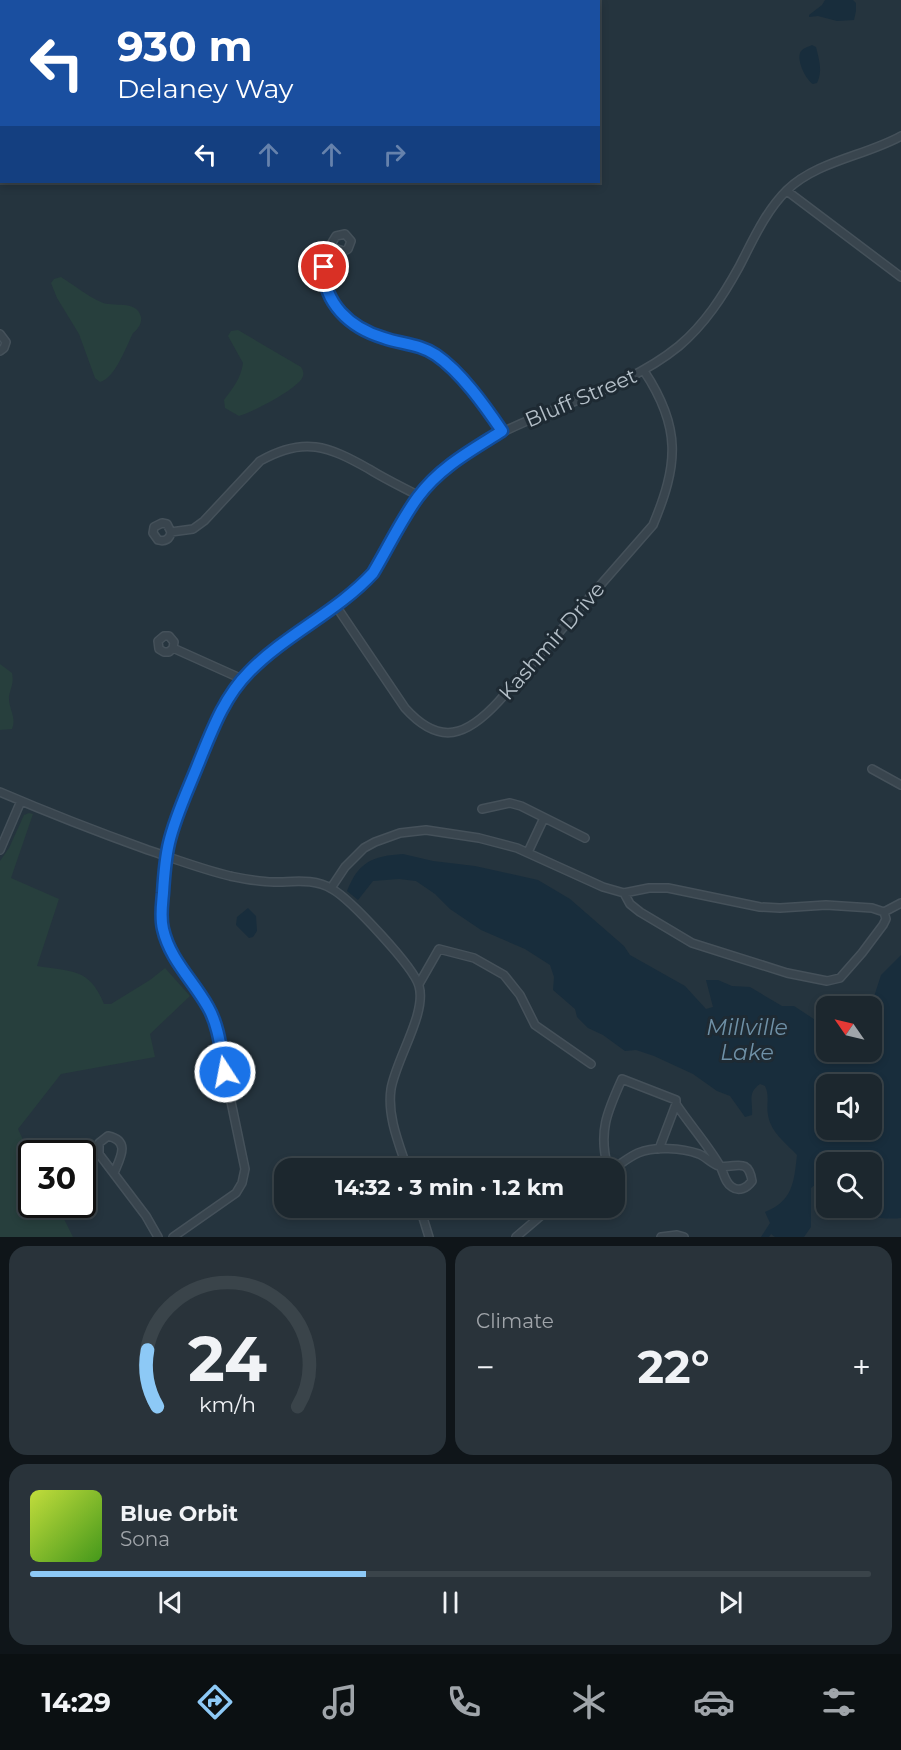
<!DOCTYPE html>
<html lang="en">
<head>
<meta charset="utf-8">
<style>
	:root { --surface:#1c272e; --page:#29333a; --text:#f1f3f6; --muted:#a0a5aa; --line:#3a444a; --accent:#8dc9f6 }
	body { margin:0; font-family:Montserrat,sans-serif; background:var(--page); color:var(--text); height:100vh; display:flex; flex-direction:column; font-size:22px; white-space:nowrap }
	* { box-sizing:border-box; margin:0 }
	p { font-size:20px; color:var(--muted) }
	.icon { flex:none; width:33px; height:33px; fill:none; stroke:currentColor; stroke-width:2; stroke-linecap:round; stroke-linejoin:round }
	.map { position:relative; height:1237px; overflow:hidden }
	.drawer { display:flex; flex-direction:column; gap:9px; padding:9px; background:#0f1519; flex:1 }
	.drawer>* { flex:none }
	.hud { position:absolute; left:0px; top:0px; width:600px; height:183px; box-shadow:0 3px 9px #0003,0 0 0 2px var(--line); background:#1a4fa0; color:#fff; overflow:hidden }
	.needle { width:39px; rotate:304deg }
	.controls { position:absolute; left:816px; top:996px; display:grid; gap:12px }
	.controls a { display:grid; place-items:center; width:66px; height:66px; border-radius:12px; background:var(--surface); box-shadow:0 3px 9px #0003,0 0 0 2px var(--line); font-size:30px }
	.speed { position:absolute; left:18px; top:1140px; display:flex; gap:12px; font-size:30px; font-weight:700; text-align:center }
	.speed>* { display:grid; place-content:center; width:78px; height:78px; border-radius:50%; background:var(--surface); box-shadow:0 3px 9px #0003,0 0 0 2px var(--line); line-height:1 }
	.speed .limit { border:3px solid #111; border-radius:9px; background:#fff; color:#111 }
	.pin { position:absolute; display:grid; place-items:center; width:51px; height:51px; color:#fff; margin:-26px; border:3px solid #fff; border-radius:50%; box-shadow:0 2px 6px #0007 }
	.me { position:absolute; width:66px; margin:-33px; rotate:349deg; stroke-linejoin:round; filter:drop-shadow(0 0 4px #0008) }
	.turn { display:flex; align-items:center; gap:21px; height:126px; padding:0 18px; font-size:27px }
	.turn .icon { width:78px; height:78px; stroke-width:2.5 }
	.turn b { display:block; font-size:42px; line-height:51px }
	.lanes { display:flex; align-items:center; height:57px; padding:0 18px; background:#0003; justify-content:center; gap:30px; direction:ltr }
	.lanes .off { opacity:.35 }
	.big { font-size:45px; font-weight:700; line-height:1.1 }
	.drawer .card { flex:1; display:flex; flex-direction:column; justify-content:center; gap:9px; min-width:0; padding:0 21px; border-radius:18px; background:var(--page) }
	.drawer .dial { align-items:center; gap:0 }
	.dial svg { height:156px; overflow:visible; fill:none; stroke:var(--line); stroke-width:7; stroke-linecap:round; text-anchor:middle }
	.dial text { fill:var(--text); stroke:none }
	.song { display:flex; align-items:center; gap:18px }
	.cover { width:72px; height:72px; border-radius:9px; background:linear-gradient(135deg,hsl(70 70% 55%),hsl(100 70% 35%)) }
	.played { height:6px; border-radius:3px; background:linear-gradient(90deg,var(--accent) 40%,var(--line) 40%) }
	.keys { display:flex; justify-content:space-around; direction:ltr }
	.heat { display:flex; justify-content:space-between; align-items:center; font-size:33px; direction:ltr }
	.drawer .tiles { flex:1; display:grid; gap:9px; grid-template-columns:1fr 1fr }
	.card:last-child { grid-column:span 2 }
	.trip { position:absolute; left:274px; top:1158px; width:351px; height:60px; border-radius:18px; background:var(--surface); box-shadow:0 3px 9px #0003,0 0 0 2px var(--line); font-weight:700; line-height:60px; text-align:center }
	.menu { display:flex; height:96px; justify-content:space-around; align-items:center; background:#0b1012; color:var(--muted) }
	.menu .icon { width:42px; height:42px }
	.menu .current { color:var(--accent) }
	.menu b { font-size:27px; color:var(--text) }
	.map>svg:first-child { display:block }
	.green { fill:#273f3d }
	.water { fill:#182d3c; fill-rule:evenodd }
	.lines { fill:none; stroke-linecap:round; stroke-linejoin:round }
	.minor-casing { stroke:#45515a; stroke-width:10 }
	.minor { stroke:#39454e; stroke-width:7 }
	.route-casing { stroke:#114b97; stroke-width:15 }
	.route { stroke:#1a73e8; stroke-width:10 }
	.labels { text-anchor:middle; stroke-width:6; stroke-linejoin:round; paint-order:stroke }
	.street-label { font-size:21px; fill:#b5c0c9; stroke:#1e2a33 }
	.water-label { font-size:22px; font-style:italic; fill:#6f91a7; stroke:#1e2a33 }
</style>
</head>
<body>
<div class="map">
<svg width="901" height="1237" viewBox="0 0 901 1237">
	<rect width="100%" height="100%" fill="#25343e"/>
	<path class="green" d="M61 277C74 285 87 296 101 302 113 308 137 299 141 317 142 323 138 329 133 333 126 347 115 378 100 382L95 378 79 334 57 298 51 283 54 279Z
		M238 330 301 367C303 370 304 373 303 376 300 388 251 413 239 416L225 408 224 400C233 388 241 378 243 363L228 336 231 331Z
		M0 664 12 673C14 683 11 687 9 696 8 708 17 717 12 729L0 730Z
		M29 813 33 814 11 878 59 899 37 966C71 972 89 967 104 1004H111L150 980 165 968 190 996 150 1034 155 1057 61 1074 18 1129 31 1157 32 1204 57 1205 73 1237H0V861L9 848 24 815Z"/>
	<path class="water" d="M825 0H853L856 3V11L854 20 837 21 818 16 809 17V15L822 5Z
		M812 45 816 47C819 60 823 70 817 83L813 84C806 80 797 62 800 53 802 48 808 47 812 45Z
		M403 854 433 861 475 866 538 880 570 899 624 946 630 955 685 986 706 1009 713 1007 706 980H718L732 986 750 987 782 1006H794L826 1027V1052H872L871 1006 881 975 901 955V1218C884 1220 867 1217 853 1208H872V1162H826V1184L817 1183 811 1188V1227L804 1237H775L771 1234 769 1237H761L770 1223 765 1212C793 1201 794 1182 797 1155 786 1143 771 1133 768 1115 766 1105 770 1096 765 1086L760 1084C747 1093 753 1101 752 1115L745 1117 730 1096 717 1091 693 1074 654 1056 636 1050 625 1051 603 1035 588 1028 577 1017 575 1009 553 990 554 977 550 965 525 949 481 930 450 909 435 894 416 881 399 879 373 881 358 900 347 891C359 861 373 856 403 854ZM872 1084V1130H826V1084Z
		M248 908 256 916 257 931 253 937 249 938 236 925 237 917Z"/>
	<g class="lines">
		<g class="minor-casing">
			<path id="minor" d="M381 0 384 2
				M420 2 423 0
				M787 191 901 277
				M330 247 344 251 348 249 351 241 345 234 336 236C306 281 335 319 379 337 397 344 418 343 435 355 461 372 485 406 502 431
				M0 334 6 342 4 348 0 351
				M171 532C170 539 165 542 158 540L153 533 154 527 162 523 167 524 171 532 193 529 204 521 260 461C304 436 328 446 369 469 385 479 402 487 419 496
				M336 606 405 708C440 747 467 736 499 701L653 525C678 465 682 428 644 371
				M173 648 169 652H164L159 649 158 641 164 636H169L174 642 173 648 242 679
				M872 769 901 785
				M0 792C49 813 98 832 148 850 175 859 201 869 230 876 245 879 259 882 274 882 294 882 314 878 332 889 350 899 414 967 419 986 427 1013 396 1059 391 1089 387 1116 399 1144 407 1168
				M482 809 510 803 521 806 585 838
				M0 850 21 801
				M528 852 544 818
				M331 888 345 867 364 848 375 842 400 833 426 830 479 838 517 848 603 887 624 893 649 888H668L760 907 780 908 826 905 872 908 884 912 886 919 883 925 862 953 840 978 827 981 787 973 692 943 640 912 630 904 624 893
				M884 912 901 903
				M419 984 439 949 474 958 504 975 520 995 535 1025 591 1064
				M659 1149 676 1104
				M608 1168C598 1132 607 1112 622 1079L676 1100V1104C690 1125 708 1145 720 1166 724 1173 725 1183 732 1187 739 1192 747 1188 752 1181 748 1156 735 1169 719 1166 712 1164 706 1157 699 1154 682 1148 655 1146 638 1153 629 1157 622 1163 614 1168
				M114 1173C120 1158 131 1141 108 1136L99 1143V1154L146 1216 158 1237
				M420 1208 429 1237
				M173 1237 236 1193 242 1183 245 1169 214 1020C200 987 172 965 163 929 160 918 161 905 163 893 164 877 165 860 169 844 174 818 187 792 197 767 211 734 222 698 249 672 286 634 337 613 373 573 394 539 410 500 441 473 511 410 609 403 679 346 705 324 723 296 739 267 753 240 765 212 787 190 817 161 865 156 901 136
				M516 1237 550 1208
				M661 1237 677 1235 684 1237"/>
		</g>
		<use href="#minor" class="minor"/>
	</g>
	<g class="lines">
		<g class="route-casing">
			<path id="route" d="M225 1072C221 1051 219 1026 208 1007 193 980 170 960 163 929 160 917 162 905 163 893 164 876 165 860 169 843 175 817 187 792 197 767 211 733 223 698 249 672 286 634 337 612 373 573 388 548 401 520 418 497 440 467 472 450 502 431 485 406 461 372 436 355 420 344 401 344 384 338 350 328 323 303 324 267"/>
		</g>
		<use href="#route" class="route"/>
	</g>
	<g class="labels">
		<g class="street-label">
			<text transform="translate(581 398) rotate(-23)" y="7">Bluff Street</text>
			<text transform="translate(552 641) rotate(-49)" y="7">Kashmir Drive</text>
		</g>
		<g class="water-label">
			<text x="747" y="1035">Millville<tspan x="747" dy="25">Lake</tspan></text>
		</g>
	</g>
</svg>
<div class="controls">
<a><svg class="needle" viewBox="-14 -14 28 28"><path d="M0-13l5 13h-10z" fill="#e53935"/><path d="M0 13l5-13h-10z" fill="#a0a5aa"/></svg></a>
<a><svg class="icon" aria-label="sound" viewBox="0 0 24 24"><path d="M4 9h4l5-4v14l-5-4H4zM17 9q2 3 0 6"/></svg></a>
<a><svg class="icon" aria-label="search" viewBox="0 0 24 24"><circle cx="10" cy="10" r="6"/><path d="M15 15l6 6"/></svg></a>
</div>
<div class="speed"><div class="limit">30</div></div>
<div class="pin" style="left:324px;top:267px;background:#d93025"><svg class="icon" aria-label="arrive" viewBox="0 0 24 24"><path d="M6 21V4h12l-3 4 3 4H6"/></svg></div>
<svg class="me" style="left:225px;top:1072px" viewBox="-20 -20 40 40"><circle r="17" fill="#1a73e8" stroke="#fff" stroke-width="3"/><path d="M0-11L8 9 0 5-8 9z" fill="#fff"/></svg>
<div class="trip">14:32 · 3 min · 1.2 km</div>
<div class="hud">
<div class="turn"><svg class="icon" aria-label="left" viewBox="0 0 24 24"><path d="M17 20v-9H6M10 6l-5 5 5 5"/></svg><div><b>930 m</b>Delaney Way</div></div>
<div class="lanes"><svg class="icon" aria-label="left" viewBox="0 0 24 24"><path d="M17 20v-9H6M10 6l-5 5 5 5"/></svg><svg class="icon off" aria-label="ahead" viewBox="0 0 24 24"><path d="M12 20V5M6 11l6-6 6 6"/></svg><svg class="icon off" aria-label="ahead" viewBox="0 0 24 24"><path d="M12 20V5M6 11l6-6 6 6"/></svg><svg class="icon off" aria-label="right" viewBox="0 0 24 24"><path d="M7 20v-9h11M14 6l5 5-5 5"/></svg></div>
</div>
</div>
<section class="drawer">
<div class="tiles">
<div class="card dial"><svg viewBox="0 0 100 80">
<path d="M14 69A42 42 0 1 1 86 69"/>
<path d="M14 69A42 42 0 0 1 9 40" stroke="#8dc9f6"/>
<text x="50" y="56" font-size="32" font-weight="700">24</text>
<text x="50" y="72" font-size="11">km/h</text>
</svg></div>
<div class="card"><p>Climate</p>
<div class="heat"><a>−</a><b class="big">22°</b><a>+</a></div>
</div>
<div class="card">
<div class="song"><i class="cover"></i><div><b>Blue Orbit</b><p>Sona</p></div></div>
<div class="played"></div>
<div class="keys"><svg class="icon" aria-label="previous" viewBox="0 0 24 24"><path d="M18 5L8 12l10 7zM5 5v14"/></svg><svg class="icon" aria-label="pause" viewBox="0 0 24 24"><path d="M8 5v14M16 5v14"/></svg><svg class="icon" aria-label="next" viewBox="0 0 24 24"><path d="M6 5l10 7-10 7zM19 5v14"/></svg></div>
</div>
</div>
</section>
<nav class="menu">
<b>14:29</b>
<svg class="icon current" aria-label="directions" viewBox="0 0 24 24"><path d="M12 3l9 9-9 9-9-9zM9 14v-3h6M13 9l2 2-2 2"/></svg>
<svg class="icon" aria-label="music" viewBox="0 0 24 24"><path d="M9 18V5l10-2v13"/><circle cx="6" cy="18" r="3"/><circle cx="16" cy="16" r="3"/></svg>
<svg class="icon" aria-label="phone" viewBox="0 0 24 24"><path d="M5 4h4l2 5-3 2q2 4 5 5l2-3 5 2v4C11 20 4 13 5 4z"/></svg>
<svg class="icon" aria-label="climate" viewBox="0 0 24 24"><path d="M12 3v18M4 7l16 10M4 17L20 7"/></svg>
<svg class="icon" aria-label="car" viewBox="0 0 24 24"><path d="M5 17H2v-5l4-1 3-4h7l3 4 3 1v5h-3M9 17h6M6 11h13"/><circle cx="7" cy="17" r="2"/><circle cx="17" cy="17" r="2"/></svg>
<svg class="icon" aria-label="filters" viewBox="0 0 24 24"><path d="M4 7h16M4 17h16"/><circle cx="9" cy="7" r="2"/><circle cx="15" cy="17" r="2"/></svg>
</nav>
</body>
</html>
